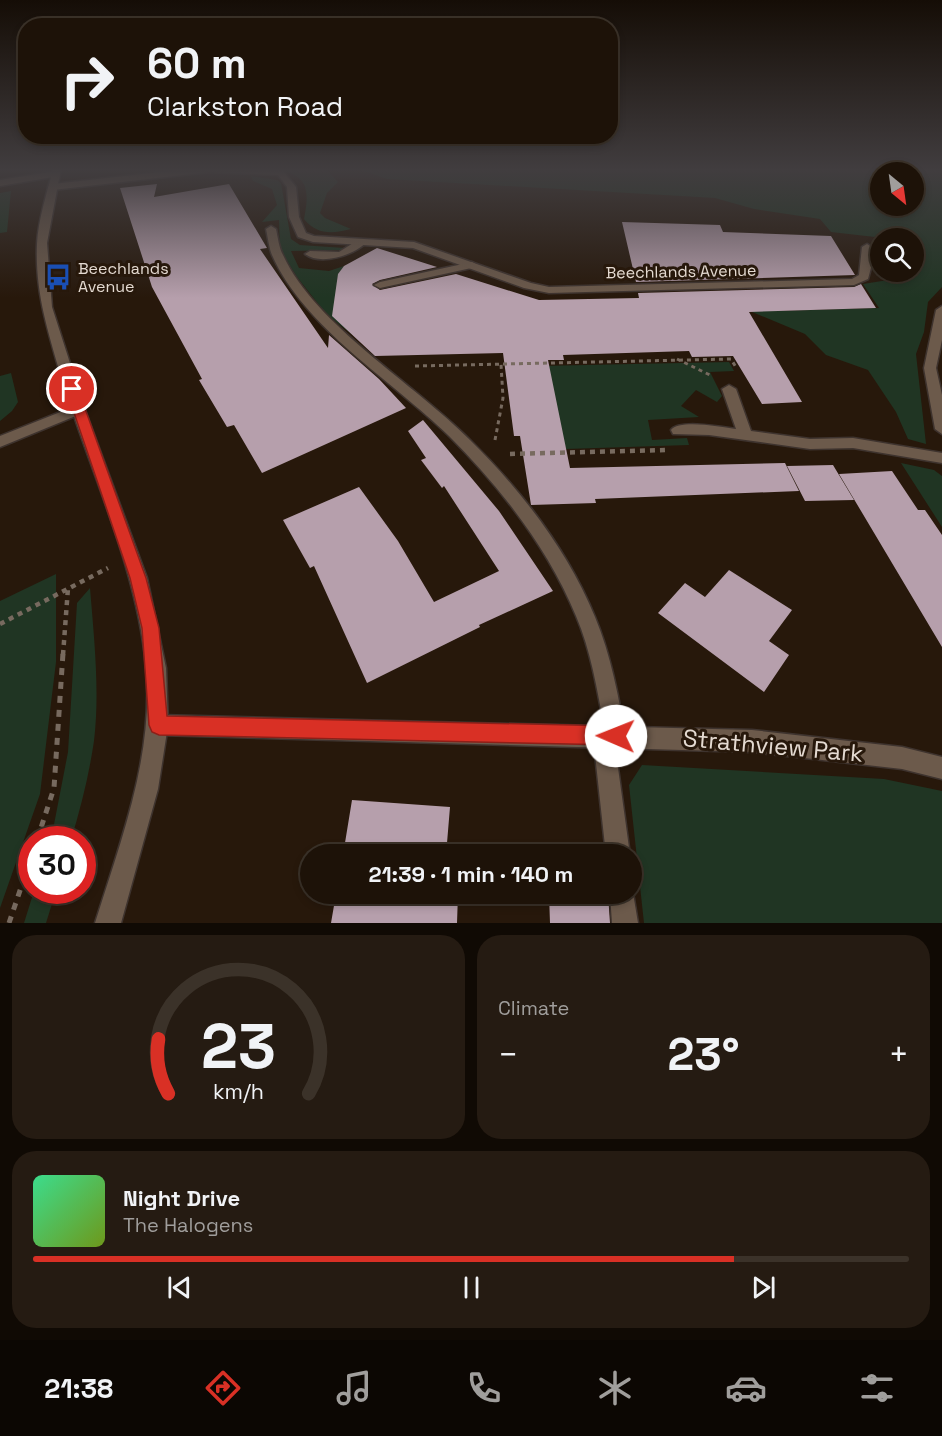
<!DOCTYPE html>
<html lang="en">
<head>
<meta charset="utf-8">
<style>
	:root { --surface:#1d1208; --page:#251b12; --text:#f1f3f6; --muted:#a09e9c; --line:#3b3229; --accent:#d93025 }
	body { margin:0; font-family:"Space Grotesk",sans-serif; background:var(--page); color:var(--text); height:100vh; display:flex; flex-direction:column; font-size:22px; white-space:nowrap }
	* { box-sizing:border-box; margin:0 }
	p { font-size:20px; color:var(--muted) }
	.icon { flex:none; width:33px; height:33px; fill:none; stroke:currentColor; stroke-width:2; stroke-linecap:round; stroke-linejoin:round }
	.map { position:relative; height:923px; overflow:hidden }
	.drawer { display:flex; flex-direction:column; gap:12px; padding:12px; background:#100a04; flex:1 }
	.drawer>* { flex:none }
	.banner { position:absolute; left:18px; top:18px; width:600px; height:126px; border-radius:24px; box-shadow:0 3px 9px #0003,0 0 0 2px var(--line); background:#1d1208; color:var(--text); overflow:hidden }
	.needle { width:39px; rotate:151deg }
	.fabs { position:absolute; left:870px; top:162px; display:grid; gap:12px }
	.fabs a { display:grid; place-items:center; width:54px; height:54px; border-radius:50%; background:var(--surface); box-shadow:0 3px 9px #0003,0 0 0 2px var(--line); font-size:30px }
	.speed { position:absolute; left:18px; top:826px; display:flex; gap:12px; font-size:30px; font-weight:700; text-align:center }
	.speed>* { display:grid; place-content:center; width:78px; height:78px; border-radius:50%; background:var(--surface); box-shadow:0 3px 9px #0003,0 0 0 2px var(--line); line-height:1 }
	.speed .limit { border:9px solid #d22; background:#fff; color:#111 }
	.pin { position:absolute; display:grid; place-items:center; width:51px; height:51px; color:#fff; margin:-26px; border:3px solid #fff; border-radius:50%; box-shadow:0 2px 6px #0007 }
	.me { position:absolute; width:66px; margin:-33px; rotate:271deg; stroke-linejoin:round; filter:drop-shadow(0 0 4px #0008) }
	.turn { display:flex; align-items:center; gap:21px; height:126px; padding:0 30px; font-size:27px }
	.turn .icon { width:78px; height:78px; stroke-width:2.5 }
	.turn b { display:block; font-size:42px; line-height:51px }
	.big { font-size:45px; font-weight:700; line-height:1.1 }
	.drawer .card { flex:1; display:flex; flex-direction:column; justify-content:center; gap:9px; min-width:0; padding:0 21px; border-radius:24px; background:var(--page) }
	.drawer .dial { align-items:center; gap:0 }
	.dial svg { height:156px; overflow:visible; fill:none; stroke:var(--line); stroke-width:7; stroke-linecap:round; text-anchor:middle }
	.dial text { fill:var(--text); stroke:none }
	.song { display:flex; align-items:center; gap:18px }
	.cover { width:72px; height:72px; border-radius:9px; background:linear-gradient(135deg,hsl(150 70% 55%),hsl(80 70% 35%)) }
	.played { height:6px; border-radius:3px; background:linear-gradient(90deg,var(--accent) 80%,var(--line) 80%) }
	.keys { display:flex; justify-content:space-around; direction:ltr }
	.heat { display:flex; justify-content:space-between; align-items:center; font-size:33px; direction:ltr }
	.drawer .tiles { flex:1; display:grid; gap:12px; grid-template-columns:1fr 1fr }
	.card:last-child { grid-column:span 2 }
	.trip { position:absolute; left:300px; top:844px; width:342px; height:60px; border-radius:30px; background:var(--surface); box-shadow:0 3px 9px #0003,0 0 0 2px var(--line); font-weight:700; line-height:60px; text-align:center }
	.menu { display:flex; height:96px; justify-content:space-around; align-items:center; background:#0c0703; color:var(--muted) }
	.menu .icon { width:42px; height:42px }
	.menu .active { color:var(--accent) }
	.menu b { font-size:27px; color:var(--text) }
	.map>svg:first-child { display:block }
	.green { fill:#203523; fill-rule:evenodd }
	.building { fill:#b69fac }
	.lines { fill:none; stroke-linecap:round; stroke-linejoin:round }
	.service-casing { stroke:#3e332e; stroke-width:3 }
	.minor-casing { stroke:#3e332e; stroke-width:3 }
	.secondary-casing { stroke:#3e332e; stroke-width:3 }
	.path-far2 { stroke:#776a5f; stroke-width:3; stroke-dasharray:4 4; stroke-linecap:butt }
	.path-far1 { stroke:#776a5f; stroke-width:4.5; stroke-dasharray:5 5; stroke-linecap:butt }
	.path { stroke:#776a5f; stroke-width:5; stroke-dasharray:7 7; stroke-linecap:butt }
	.service { fill:#6c5a4b; fill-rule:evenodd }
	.minor { fill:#6c5a4b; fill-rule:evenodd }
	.secondary { fill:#6c5a4b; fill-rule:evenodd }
	.route { fill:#d93025; stroke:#8d1f18; stroke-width:1.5 }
	.labels { text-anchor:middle; stroke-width:6; stroke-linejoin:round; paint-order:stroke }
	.far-poi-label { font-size:16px; fill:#e4dad1; stroke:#27180b; text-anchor:start }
	.far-street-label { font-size:16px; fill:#e4dad1; stroke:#27180b }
	.near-street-label { font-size:24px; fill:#e4dad1; stroke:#27180b }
</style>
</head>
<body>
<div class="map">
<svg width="942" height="923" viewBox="0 0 942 923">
	<rect width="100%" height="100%" fill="#27180b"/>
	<path class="green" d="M278 169H326L338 182 327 193 320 213 325 218 351 229C332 234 317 235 304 219 309 192 310 176 278 169Z
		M358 169H942V287L928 302 924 332 916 354 926 444 908 439 896 412 868 370 826 355 805 334 745 309 778 311 879 308 863 284 888 280 887 272H914V238H884L831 232 820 219 754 209 715 198 387 179ZM880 172H914V206H880Z
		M251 176 277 180 281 183 291 239 300 245 345 248 344 250 291 251 299 268 329 271 344 266C333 280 336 291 348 303L453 279H472L373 351 326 314 297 277 280 250 279 220 262 222 277 205 272 189 253 181Z
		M11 191 7 232 0 233V193Z
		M729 362 734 371 710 372 722 396 717 402 696 390 681 406 699 417 648 420 652 440 687 438 689 445 566 449 538 366Z
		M11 373 18 402 12 411 0 421V376Z
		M901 463 934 470 942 476V527Z
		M56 574V662L40 794 0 908V601Z
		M90 588C94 638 100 691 94 741 89 775 81 807 71 840H51L68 752 77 603Z
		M642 765 884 779 942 791V923H644L629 785Z
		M34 891H56L46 923H24Z"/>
	<path class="building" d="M157 184 154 197 229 184 267 248 260 249 328 348 329 335 379 379 406 408 262 473 234 425 227 427 199 380 202 379 152 287 120 188Z
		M622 222 720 225 723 232 831 236 855 275 636 282Z
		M377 248 437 267 380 280 372 284 380 290 456 274 539 300 639 298 638 293 854 287 861 284 876 308 749 312 802 402 762 404 733 356 692 357 689 351 563 355 564 360H548L570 468 785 463 799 491 595 499 596 503 531 505 520 436H514L503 353 375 356 332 316 338 274 344 266Z
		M423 420 499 511 553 591 479 625 480 627 367 683 314 566 310 568 283 520 359 487 398 541 434 602 499 571 444 486 442 488 421 460 426 458 408 431Z
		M833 465 854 500 805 501 787 466Z
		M892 471 918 510H925L942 535V647L839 474Z
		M729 570 792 610 769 641 789 655 764 692 658 613 685 583 705 597Z
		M352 800 450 807 446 855H343Z
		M336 894H458L457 923H331Z
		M549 894H608L610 923H550Z"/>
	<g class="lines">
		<g class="service-casing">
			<path id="service" d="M271 226 276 229C278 238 279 248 283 255 315 325 415 384 470 440 521 490 568 551 595 617 611 655 618 696 626 736L623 743 615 746 630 855H606L593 736 596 729 604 726C597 689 591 651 576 616 548 548 500 487 449 436 393 381 304 328 272 255 269 248 268 238 266 229Z
				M358 240 367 242C354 255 321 266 305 254L310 251 339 252Z
				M472 262 477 265 476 267 380 288 374 285 380 282Z
				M942 306V340L936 368 942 395V434L935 429 924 368 936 310Z
				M632 887 638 923H612L610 894H632Z"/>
		</g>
		<g class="minor-casing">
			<path id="minor" d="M187 169 283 171 296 187 299 217 306 233 314 236 414 242 531 283 549 287 852 279 859 275 862 247 867 244 872 247V264L868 279 854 285 549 293 524 288 413 248 313 242 298 237 289 217 287 187 278 175 209 172 53 190 48 187 53 184Z
				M56 171 59 172V176L0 186V180Z
				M729 385 736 389 751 431 810 439 853 438 942 453V463L853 448 810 449 709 435 673 434 671 430C679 419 722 427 736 429L722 389Z
				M78 405 83 407 85 410 83 413 0 447V436Z
				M158 715 752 730 902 747 942 757V779L902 769 752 752 158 735 151 732 148 725 151 718Z"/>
		</g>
		<g class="secondary-casing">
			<path id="secondary" d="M53 169H61L47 243 52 307 85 410 147 578 166 668 168 725 158 789 121 923H95C121 840 154 756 146 667 137 566 89 470 60 373 47 328 35 291 37 244 38 220 47 193 53 169Z"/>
		</g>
		<path class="path-far2" d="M677 359 712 376
			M415 366 731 359 737 369
			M495 440 503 398 501 364"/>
		<path class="path-far1" d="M510 454 667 450
			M0 624 108 568
			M63 655 68 588"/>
		<path class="path" d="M37 840 54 788 63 653
			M9 923 32 855"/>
		<use href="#service" class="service"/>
		<use href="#minor" class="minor"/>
		<use href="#secondary" class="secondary"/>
	</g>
	<linearGradient id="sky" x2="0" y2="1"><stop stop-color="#150d06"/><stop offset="0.57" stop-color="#413d3f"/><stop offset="1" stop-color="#413d3f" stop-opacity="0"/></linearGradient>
	<rect width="942" height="298" fill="url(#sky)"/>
	<path class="route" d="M72 385 78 389 146 578 159 628 167 716 616 726 623 729 625 736 623 743 616 745 159 735 152 732 149 725 142 628 130 578 66 389Z"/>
	<defs>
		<g id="bus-bare" transform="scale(2.07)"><path d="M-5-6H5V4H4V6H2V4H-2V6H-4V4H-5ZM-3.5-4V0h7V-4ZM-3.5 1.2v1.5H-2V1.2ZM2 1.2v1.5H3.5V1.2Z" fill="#1a4fb4" stroke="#27180b" stroke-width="2.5" paint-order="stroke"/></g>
	</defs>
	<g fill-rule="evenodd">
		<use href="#bus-bare" x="58" y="277"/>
	</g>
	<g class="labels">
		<g class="far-poi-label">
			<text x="78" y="274">Beechlands<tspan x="78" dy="18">Avenue</tspan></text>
		</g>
		<g class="far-street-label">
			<text transform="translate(681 271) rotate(-1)" y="6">Beechlands Avenue</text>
		</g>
		<g class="near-street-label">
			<text transform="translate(773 746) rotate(5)" y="8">Strathview Park</text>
		</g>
	</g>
</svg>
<div class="fabs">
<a><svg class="needle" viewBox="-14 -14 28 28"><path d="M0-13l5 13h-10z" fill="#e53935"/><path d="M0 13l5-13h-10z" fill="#a09e9c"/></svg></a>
<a><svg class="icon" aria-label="search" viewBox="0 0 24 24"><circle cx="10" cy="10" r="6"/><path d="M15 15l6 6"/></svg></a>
</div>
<div class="speed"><div class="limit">30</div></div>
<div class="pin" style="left:72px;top:389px;background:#d93025"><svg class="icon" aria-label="arrive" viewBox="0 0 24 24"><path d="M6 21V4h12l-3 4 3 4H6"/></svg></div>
<svg class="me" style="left:616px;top:736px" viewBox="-20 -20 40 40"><circle r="19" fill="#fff"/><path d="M0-13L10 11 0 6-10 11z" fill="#d93025"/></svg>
<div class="trip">21:39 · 1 min · 140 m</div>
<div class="banner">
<div class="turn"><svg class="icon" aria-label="right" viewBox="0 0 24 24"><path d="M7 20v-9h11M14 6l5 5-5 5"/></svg><div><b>60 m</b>Clarkston Road</div></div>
</div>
</div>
<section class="drawer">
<div class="tiles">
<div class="card dial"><svg viewBox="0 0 100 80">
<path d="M14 69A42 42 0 1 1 86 69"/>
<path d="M14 69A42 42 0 0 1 9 41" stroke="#d93025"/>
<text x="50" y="56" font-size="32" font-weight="700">23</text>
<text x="50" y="72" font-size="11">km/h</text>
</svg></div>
<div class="card"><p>Climate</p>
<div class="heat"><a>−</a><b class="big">23°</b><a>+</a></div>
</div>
<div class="card">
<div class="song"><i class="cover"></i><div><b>Night Drive</b><p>The Halogens</p></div></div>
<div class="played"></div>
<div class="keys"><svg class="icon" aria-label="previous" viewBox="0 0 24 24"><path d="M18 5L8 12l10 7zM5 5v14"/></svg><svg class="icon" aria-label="pause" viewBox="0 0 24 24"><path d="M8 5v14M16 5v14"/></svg><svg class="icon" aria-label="next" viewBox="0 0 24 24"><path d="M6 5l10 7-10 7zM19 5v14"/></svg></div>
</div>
</div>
</section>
<nav class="menu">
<b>21:38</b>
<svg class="icon active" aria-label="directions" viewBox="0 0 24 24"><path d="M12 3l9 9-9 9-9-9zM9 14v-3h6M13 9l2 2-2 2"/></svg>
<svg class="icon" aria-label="music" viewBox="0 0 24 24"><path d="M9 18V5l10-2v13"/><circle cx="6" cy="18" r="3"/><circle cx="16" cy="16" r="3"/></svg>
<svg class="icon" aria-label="phone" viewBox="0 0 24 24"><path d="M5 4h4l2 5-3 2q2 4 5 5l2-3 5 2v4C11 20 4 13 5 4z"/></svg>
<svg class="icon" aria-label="climate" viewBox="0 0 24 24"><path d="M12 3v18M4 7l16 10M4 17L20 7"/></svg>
<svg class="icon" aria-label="car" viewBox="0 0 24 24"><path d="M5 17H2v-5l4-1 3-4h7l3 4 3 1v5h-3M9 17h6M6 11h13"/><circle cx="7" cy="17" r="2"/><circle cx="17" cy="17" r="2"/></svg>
<svg class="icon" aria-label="filters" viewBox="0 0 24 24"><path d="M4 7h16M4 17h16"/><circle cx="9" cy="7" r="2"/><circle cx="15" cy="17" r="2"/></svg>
</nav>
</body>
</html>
